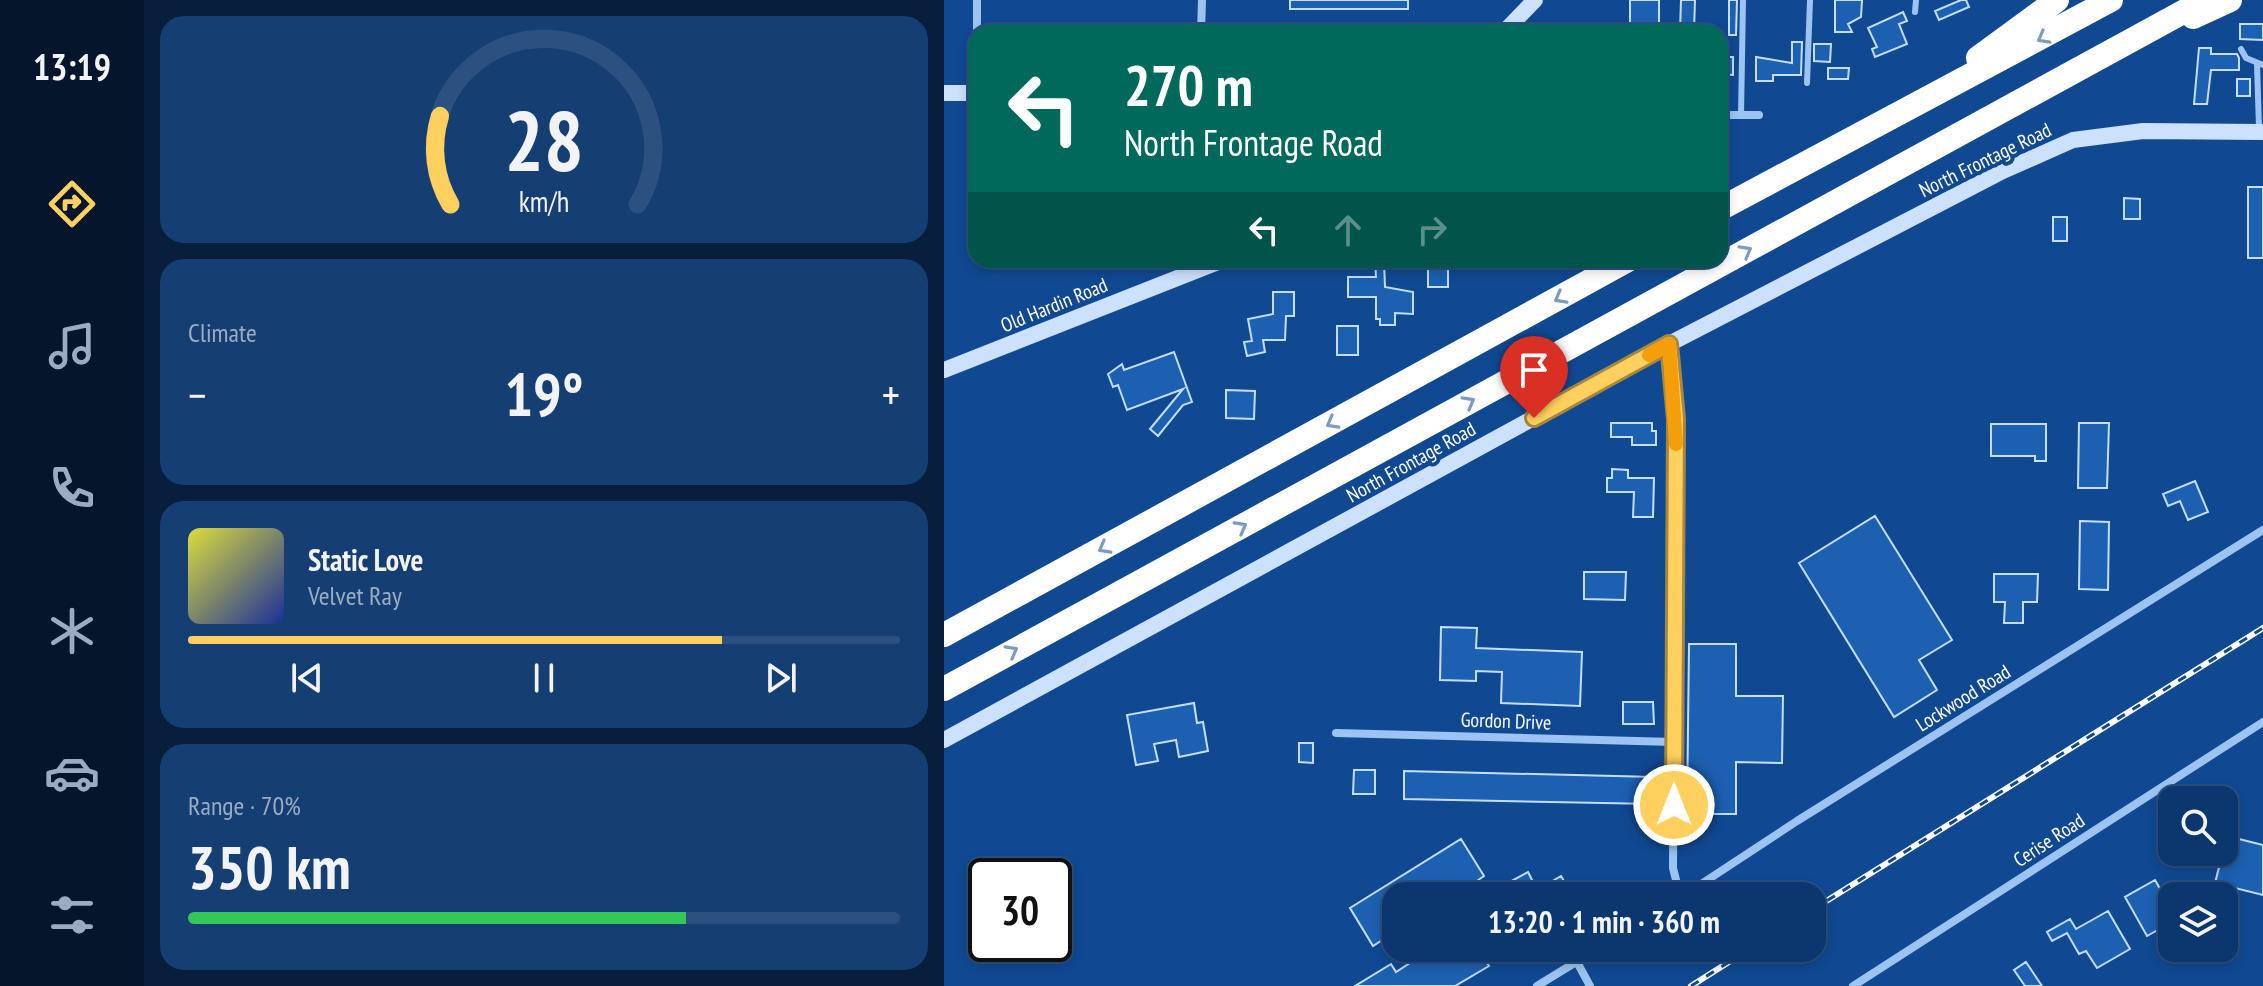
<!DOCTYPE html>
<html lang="en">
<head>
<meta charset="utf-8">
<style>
	:root { --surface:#0c376e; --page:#153f73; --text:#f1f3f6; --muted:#9aacc2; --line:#2c5181; --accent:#ffd05e }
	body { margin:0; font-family:"PT Sans Narrow",sans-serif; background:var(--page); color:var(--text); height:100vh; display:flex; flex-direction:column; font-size:30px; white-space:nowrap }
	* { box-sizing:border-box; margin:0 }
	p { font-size:26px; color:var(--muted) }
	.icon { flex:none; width:44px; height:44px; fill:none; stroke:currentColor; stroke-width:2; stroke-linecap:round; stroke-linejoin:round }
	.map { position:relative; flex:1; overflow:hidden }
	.drawer { display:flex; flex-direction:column; gap:16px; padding:16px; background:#071e3c; width:800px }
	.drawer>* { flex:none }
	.hud { position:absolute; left:24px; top:24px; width:760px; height:244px; border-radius:24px; box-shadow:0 4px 12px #0003,0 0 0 2px var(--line); background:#00695c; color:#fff; overflow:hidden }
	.buttons { position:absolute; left:1214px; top:786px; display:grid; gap:16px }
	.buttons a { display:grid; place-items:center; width:80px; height:80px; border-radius:16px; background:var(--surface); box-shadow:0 4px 12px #0003,0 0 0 2px var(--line); font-size:40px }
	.speed { position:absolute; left:24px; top:858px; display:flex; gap:16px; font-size:40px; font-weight:700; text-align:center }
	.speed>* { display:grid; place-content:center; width:104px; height:104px; border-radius:50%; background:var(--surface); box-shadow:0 4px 12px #0003,0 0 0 2px var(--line); line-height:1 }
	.speed .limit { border:4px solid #111; border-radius:12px; background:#fff; color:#111 }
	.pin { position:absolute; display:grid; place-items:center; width:68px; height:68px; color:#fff; margin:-82px -34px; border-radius:50% 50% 50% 0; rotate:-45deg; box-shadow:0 0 8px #0007 }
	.pin .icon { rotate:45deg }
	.me { position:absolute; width:88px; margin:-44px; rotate:0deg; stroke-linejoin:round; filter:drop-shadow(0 0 6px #0008) }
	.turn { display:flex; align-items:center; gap:28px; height:168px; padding:0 24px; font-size:36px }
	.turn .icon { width:104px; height:104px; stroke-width:2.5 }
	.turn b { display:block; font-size:56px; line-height:68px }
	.lanes { display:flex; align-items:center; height:76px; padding:0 24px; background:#0003; justify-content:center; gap:40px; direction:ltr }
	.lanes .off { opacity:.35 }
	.big { font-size:60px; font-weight:600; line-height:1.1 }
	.drawer .tile { flex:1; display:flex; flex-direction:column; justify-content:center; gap:12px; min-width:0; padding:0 28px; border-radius:24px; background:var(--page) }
	.drawer .dial { align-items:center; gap:0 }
	.dial svg { height:208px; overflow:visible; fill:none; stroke:var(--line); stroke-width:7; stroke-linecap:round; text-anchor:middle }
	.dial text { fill:var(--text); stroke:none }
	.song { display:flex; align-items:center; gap:24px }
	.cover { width:96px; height:96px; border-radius:12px; background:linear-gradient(135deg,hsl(60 70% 55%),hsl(230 70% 35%)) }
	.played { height:8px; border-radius:4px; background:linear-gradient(90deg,var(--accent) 75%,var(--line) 75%) }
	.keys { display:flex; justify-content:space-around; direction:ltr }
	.heat { display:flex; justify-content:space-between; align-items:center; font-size:44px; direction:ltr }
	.charge { height:12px; border-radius:6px; background:linear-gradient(90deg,#34c759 70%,var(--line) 0) }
	.trip { position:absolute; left:438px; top:882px; width:444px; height:80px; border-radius:24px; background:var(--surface); box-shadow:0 4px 12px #0003,0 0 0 2px var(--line); font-weight:600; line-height:80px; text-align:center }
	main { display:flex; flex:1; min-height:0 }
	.tabs { display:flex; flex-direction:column; width:144px; justify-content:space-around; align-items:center; background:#05162c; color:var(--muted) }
	.tabs .icon { width:56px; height:56px }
	.tabs .selected { color:var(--accent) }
	.tabs b { font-size:36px; color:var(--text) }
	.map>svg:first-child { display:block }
	.building { fill:#1d60b1; stroke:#c3defe; stroke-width:2 }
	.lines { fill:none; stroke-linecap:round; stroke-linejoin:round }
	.lane { stroke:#9cc4f3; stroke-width:6 }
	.street { stroke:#9cc4f3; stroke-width:8 }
	.secondary { stroke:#cbe1fd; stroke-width:16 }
	.highway { stroke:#fff; stroke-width:24 }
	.rail-casing { stroke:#fff; stroke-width:6 }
	.rail { stroke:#104992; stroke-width:3; stroke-dasharray:9; stroke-linecap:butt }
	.oneway { stroke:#7c9bc3 }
	.route-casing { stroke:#a6873d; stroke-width:20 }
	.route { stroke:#ffd05e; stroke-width:14 }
	.slow { stroke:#f59e0b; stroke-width:14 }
	.labels { text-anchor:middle; stroke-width:8; stroke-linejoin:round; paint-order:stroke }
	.street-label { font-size:20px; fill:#fff; stroke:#104992 }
</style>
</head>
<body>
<main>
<nav class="tabs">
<b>13:19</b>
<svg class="icon selected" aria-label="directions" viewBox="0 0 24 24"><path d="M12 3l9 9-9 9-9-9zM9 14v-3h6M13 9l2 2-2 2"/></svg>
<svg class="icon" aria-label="music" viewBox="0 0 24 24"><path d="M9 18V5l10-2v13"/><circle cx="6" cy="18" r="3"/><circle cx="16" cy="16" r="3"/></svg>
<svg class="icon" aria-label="phone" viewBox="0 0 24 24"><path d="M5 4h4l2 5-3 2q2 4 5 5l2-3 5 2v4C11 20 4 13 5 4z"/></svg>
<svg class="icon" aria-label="climate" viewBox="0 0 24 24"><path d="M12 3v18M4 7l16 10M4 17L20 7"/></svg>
<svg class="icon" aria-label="car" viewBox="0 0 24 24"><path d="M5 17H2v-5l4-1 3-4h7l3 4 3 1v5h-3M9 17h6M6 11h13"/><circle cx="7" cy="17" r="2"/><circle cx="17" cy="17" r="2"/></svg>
<svg class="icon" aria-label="filters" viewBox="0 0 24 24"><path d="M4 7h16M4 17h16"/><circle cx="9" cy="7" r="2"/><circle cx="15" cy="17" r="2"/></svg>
</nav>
<section class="drawer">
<div class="tile dial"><svg viewBox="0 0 100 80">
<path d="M14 69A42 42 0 1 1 86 69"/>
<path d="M14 69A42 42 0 0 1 10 35" stroke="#ffd05e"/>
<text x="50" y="56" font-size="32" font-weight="700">28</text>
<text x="50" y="72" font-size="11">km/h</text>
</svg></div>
<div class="tile"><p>Climate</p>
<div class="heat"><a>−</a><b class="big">19°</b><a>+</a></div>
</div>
<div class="tile">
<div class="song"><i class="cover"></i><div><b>Static Love</b><p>Velvet Ray</p></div></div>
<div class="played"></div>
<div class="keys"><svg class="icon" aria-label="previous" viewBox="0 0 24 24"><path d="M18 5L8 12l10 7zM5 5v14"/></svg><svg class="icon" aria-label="pause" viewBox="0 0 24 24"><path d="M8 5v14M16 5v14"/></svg><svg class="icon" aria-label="next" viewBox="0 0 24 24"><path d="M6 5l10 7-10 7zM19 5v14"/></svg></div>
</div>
<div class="tile"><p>Range · 70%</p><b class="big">350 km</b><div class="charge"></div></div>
</section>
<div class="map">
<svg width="1319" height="986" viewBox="0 0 1319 986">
	<rect width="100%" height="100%" fill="#104992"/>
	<path class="building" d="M346 0H464V9H346Z
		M686 0H715V32H686Z
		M737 0H751L750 32H736Z
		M785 0H793L792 35H785Z
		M891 0H918L917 17 904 24 908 32H891Z
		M1017 0H1022L1025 7 995 20 991 11Z
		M959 12 963 21 955 24 963 44 931 57 928 49 933 47 924 28Z
		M1296 24H1319V40L1296 39Z
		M848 42H858L857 75H829V81H812V57L848 63Z
		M870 44H887L886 62 870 61Z
		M1255 48H1267V54H1293L1295 58V70H1267L1263 104H1250Z
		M776 57H789V75L776 74Z
		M884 68H905L904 79H884Z
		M1293 79H1306V96H1293Z
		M1304 187H1319V258H1304Z
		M1180 198 1196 199V219H1180Z
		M1109 217H1123V241H1109Z
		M431 260H440L441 287 469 292V314L451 313V325H436V319H432V297H404V277H432Z
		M484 260H504V287H484Z
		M329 292H350V316H342L341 340H319L321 352 303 356 300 342 308 341 304 319 329 314Z
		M393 326H414V355H393Z
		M230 352 248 402 239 405 214 436 206 429 239 389 183 410 174 385 169 387 164 374 178 364 180 370Z
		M282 390 311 391 310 419 282 418Z
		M667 423H708V431H712V445H688V437H667Z
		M1135 423H1165L1163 488H1134Z
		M1047 424H1102V461H1091V456H1047Z
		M668 469 684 470V478H710L709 517H689L690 492H663V478H668Z
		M1251 481 1264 512 1244 520 1236 501 1224 506 1219 494Z
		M931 516 1008 640 975 660 993 690 950 717 855 563Z
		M1136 521 1165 522 1164 590 1135 589Z
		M640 572H682L681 600 640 599Z
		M1050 574H1094L1093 602H1079V623H1060L1061 602H1050Z
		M497 627 533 628 532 648 638 652 636 706 557 703 558 672 532 671V681L496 680Z
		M745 644H792V696H839L838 763 792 762V814H743Z
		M679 702H709L710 724H679Z
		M250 703 253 723 259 722 264 751 235 757 232 740 210 744 214 761 192 765 183 715Z
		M355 743H369V763L355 762Z
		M410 770H431V794H409Z
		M460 771 711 777 710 804 460 799Z
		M1283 836 1319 845V895L1271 883Z
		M517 839 540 876 530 883 538 896H452V931L429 946 406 908Z
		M584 872 593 890 617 876 626 891 618 896H568L562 884Z
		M1211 880 1228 910V922L1203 936 1181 897Z
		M1164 911 1186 949 1153 968 1142 951 1135 954 1123 933 1108 941 1103 932 1126 919 1132 929Z
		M489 948H533L545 966 511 986H411L447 964 452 972Z
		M1082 962 1098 986H1081L1070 970Z"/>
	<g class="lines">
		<path class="lane" d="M971 12 972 0
			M1297 49 1302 58 1319 65
			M1313 64 1315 128
			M863 83 866 0
			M797 115 799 0"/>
		<path class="street" d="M33 0V32
			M257 32 258 0
			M776 115H815
			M725 345 732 419 729 868 736 896
			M392 733 730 742
			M739 896 853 821 1319 530
			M633 962 646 986
			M593 986 655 948
			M909 986 1319 722"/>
		<path class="secondary" d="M560 32 591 0
			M0 93H32
			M0 370 279 260
			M0 740 725 344 1059 171 1129 140 1199 131 1319 132"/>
		<path class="highway" d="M1249 17 1286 0
			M1034 58 1113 0
			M776 209 1167 0
			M0 635 684 260
			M0 689 1261 0"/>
		<g class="rail-casing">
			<path id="rail" d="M868 910 1319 628
				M747 986 807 948"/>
		</g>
		<use href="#rail" class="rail"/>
	</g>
	<defs><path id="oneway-chevron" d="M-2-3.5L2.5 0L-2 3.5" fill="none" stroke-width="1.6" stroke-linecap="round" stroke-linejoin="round" transform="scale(2)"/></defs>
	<g class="oneway">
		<use href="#oneway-chevron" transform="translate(1099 38) rotate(151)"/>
		<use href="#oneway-chevron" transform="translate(802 251) rotate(-29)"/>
		<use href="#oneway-chevron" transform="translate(616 298) rotate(151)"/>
		<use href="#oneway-chevron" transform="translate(525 402) rotate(-29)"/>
		<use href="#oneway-chevron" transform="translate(388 423) rotate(151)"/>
		<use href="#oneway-chevron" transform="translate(297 527) rotate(-29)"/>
		<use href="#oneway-chevron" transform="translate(160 548) rotate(151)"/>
		<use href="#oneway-chevron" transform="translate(68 651) rotate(-29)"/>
	</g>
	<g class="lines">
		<g class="route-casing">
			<path id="route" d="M590 418 725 344 732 419 730 805"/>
		</g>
		<use href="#route" class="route"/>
		<path class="slow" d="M705 355 725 344 732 444"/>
	</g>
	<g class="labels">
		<g class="street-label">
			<text transform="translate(1041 160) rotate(-26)" y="7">North Frontage Road</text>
			<text transform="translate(110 305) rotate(-22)" y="7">Old Hardin Road</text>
			<text transform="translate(467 462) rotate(-29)" y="7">North Frontage Road</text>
			<text transform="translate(1019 698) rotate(-32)" y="7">Lockwood Road</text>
			<text transform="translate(562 721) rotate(2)" y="7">Gordon Drive</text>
			<text transform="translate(1105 840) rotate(-33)" y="7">Cerise Road</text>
		</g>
	</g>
</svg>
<div class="buttons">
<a><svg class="icon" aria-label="search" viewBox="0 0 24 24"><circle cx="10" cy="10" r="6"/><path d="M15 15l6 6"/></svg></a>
<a><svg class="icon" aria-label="layers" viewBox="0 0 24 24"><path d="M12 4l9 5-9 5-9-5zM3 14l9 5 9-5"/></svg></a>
</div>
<div class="speed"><div class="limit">30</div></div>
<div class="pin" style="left:590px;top:418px;background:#d93025"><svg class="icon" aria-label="arrive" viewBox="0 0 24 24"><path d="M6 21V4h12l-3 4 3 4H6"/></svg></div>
<svg class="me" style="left:730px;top:805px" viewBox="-20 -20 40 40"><circle r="17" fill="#ffd05e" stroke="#fff" stroke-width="3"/><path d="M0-11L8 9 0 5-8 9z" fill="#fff"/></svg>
<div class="trip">13:20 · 1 min · 360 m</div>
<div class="hud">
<div class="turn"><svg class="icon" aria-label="left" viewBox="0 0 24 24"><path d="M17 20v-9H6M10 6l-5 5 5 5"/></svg><div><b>270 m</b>North Frontage Road</div></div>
<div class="lanes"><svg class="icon" aria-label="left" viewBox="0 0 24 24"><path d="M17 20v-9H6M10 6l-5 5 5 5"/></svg><svg class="icon off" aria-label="ahead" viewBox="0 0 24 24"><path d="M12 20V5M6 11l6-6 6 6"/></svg><svg class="icon off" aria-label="right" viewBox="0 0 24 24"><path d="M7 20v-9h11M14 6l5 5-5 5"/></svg></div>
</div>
</div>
</main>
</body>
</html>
